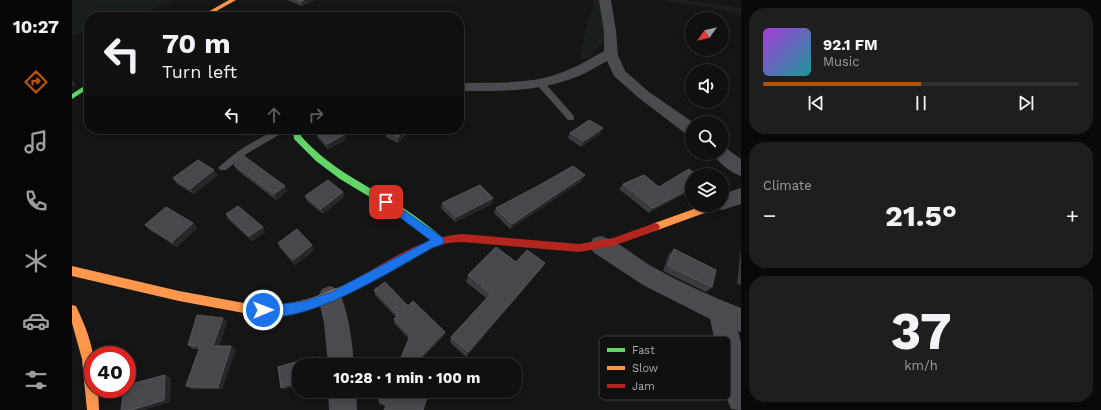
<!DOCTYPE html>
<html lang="en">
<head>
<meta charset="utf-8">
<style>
	:root { --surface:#101010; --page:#1e1e1e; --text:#f1f3f6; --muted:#9c9d9f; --line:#303030; --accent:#b45309 }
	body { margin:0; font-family:"Work Sans",sans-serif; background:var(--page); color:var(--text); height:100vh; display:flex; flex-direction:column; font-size:15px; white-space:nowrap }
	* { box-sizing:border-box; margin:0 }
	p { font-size:13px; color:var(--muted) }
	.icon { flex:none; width:22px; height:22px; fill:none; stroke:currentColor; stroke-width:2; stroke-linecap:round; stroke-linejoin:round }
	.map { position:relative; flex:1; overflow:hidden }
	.drawer { display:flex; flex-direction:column; gap:8px; padding:8px; background:#090909; width:360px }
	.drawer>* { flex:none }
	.guide { position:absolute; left:12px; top:12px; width:380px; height:122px; border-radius:16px; box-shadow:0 2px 10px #0003,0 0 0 1px var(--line); background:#101010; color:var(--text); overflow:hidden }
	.needle { width:26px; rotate:236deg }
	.tools { position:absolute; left:613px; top:12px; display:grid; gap:8px }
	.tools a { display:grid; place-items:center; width:44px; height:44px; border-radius:50%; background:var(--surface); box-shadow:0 2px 10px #0003,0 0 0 1px var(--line); font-size:20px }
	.speed { position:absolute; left:12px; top:346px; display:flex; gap:8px; font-size:20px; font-weight:700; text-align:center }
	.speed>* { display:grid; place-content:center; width:52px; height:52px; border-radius:50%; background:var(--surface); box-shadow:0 2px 10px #0003,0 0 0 1px var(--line); line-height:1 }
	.speed .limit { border:6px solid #d22; background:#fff; color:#111 }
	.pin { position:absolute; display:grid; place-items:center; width:34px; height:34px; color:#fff; margin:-17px; border-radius:8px; box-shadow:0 2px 6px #0006 }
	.me { position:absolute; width:44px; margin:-22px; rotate:89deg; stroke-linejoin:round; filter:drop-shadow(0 0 3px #0008) }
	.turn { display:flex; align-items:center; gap:14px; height:84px; padding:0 12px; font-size:18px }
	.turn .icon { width:52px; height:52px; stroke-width:2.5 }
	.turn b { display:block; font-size:28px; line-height:34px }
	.lanes { display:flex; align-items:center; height:38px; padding:0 12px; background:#0003; justify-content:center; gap:20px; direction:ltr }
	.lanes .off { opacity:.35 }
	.big { font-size:30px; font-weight:700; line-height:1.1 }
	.drawer .card { flex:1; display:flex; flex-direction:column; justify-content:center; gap:6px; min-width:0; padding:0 14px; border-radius:16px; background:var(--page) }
	.drawer .dial { align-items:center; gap:0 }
	.dial b { font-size:52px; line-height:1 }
	.song { display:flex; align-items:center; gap:12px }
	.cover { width:48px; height:48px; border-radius:6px; background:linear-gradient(135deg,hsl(280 70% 55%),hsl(180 70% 35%)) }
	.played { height:4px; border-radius:2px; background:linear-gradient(90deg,var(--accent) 50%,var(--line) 50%) }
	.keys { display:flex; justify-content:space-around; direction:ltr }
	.heat { display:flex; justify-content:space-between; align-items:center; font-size:22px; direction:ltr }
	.trip { position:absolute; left:220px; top:358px; width:230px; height:40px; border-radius:16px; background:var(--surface); box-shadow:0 2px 10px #0003,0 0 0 1px var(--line); font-weight:700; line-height:40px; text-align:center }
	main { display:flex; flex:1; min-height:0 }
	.tabs { display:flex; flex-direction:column; width:72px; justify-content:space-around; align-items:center; background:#060606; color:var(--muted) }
	.tabs .icon { width:28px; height:28px }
	.tabs .selected { color:var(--accent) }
	.tabs b { font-size:18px; color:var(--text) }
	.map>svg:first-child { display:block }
	.green { fill:#1a1f1b }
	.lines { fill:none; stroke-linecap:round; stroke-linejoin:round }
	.lane { fill:#4a4b4e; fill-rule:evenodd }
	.street { fill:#4a4b4e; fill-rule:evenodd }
	.fast { fill:#63d668; fill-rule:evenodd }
	.slow { fill:#ff974d; fill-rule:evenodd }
	.jam { fill:#b3261e; fill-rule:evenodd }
	.wall { fill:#3b3b3f }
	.shaded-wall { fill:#272729 }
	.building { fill:#47484c; stroke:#56575c }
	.route { fill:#1a73e8; stroke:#114b97 }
	.key { fill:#101011; stroke:#3d3f42; stroke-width:1 }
	.key-label { font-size:11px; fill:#a7acb5 }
</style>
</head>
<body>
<main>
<nav class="tabs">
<b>10:27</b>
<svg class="icon selected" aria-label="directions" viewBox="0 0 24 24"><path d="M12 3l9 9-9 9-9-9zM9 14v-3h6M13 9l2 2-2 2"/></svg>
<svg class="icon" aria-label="music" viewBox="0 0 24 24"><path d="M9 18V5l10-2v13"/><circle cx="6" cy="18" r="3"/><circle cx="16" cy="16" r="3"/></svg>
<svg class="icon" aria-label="phone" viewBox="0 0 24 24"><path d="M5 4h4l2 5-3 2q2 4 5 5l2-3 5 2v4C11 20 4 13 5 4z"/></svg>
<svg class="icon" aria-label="climate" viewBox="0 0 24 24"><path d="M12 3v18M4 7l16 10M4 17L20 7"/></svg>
<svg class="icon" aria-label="car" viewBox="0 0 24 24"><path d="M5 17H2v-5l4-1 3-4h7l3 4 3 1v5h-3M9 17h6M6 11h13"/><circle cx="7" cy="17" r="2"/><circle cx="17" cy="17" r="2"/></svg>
<svg class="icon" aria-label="filters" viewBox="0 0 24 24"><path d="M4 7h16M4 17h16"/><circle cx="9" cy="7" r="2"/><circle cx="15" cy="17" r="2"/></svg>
</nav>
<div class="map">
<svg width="669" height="410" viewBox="0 0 669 410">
	<rect width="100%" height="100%" fill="#151516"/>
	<path class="green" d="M0 0H105L56 17H17V30L0 36Z
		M521 0H530L533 40 518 57 515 59 508 58C511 47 512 37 514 27 516 14 523 16 521 0Z
		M587 0H617L669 8V16L655 11Z"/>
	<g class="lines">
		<path class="lane" d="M465 81H471L502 116V120H496L465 85Z
			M206 129H217L176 153 154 170H148L146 168 148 166C165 150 185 139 206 129Z"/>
		<path class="street" d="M527 0H539L544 31 546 55 553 71 577 92 622 123H620V136L614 134 567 98 542 76 535 61C522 68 510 76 496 80 461 92 424 91 387 91V83C420 82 457 85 488 73 503 68 518 59 532 51V31Z
			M650 147 655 149 669 159V176C659 173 646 162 640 153H650Z
			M669 188V204L650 210 643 208 642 205H650V194Z
			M529 236C547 242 563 256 579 266 608 282 638 296 669 308V332L666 331 669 343V410L659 409 655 399 638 319 571 285 521 252 518 245 521 238Z
			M258 286 266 289C277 313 280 339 282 365H256L252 323 246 297 250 289Z
			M256 391H284L285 410H257Z"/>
		<path class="fast" d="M17 83V88L0 99V94Z
			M221 129H229V136C256 167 292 184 327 205 342 215 357 226 371 238L373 241 371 244 368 245 365 244 326 214 268 179 244 161 222 139Z"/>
		<path class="slow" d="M157 0H164L134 17H127Z
			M633 205H648L646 208 583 231 580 230 578 227 580 224Z
			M0 266 107 291 188 306H203L233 300 251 294 279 282 283 284 284 287 283 290 274 295 242 308 213 315 188 316 107 301 0 276Z
			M0 305 4 306C11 321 18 337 21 354 22 365 21 378 21 389H26L27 410H15L10 359 0 323Z"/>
		<path class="jam" d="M583 223 586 224 588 227 586 230 541 246 507 252 390 242 376 243 359 248 283 290 279 292 275 290 274 287 275 284C312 264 348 237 390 234L507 244 541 238Z"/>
	</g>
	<path class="wall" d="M215 0H242L230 6Z
		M339 129 326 143 314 137V131Z
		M244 132 274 140 256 149 246 138Z
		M498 133 528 134 509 147 496 138Z
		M162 165 213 186 215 191 204 200 165 170Z
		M617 169 577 213 547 189 551 184 587 187Z
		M142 170 146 175 122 194 105 184 101 178Z
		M510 181 438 229 422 213 424 208Z
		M271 192 272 197 251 214 235 201 233 196Z
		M370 203 420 204 383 222 369 208Z
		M154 214 191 227 193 232 180 241 157 220Z
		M121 223 125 228 105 247 78 230 73 225Z
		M206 243 242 250 223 265 208 248Z
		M669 247V285L665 284Z
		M602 249 640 287 634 292 591 271 597 254Z
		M444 262 473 263 469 269 394 357 378 342 379 337 414 298 394 282 396 275Z
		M302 290 336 306 373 332 372 336 326 365 337 339 322 323V319L324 317 303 295Z
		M155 322 147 346H159L164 349 150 389H120L114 386 127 349H121L116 345Z
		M611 342 637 385 630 388 607 380 604 345Z
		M357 391 313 406 307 404V401Z"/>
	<path class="shaded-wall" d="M232 0H242L230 6 229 2Z
		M0 80 4 85 0 87Z
		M531 128 528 134 509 147 512 141Z
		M175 129H191L175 136 172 130Z
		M334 129H339L326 143V137Z
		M273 134 274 140 256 149 255 144Z
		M142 170 146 175 122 194 118 189Z
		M513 175 510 181 438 229 440 224Z
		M213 186 215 191 204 200 202 194Z
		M620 188V190L577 213 581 208Z
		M271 192 272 197 251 214 249 209Z
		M421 198 420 204 383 222 384 217Z
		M121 223 125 228 105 247 100 242Z
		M191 227 193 232 180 241 177 236Z
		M240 245 242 250 223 265 221 260Z
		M473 263 469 269 394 357 396 352Z
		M151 318 155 322 146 350 141 346Z
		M373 332 372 336 347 362V359Z
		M159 346 164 349 150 389 146 387Z
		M241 357 244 360V365H243Z
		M93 375 99 378 98 402 73 410H59Z
		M227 382V385L212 390 209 388Z"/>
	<path class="building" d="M225 0H232L229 2Z
		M517 120 531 128 512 141 498 133Z
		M251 129H268L273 134 255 144 244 132Z
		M316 129H334L326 137 314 131Z
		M172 156 213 186 202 194 162 165Z
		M126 160 142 170 118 189 101 178Z
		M501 166 513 175 440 224 424 208 466 186Z
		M617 169 625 175H620V188L581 208 551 184 572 175 587 187Z
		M256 180 271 192 249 209 233 196Z
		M408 185 421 198 384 217 370 203Z
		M166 206 191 227 177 236 154 214Z
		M94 207 121 223 100 242 73 225Z
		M225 229 240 245 221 260 206 243Z
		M424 247 444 262 455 250 473 263 396 352 379 337 419 294 396 275Z
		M602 249 644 270 640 287 596 266Z
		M313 282 336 306 341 301 373 332 347 359 358 363 357 365H326L338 336 322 319 326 315 302 290Z
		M125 315 151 318 141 346H159L146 387 114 386 128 346 116 345Z
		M241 357 243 365H227V382L209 388 206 367Z
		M93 375 92 400 59 410H49L52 389H55V385Z
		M311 391H357L351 410H312L314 405 307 401Z"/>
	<path class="route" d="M314 198 371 238 372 241 371 244 360 248C324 268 227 330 187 314L185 310 187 307 233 301 259 292 358 240 310 204 309 202Z"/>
	<rect x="527" y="336" width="132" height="64" rx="6" class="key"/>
	<rect x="535" y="348" width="18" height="4" fill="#63d668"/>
	<rect x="535" y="366" width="18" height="4" fill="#ff974d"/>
	<rect x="535" y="384" width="18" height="4" fill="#b3261e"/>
	<g class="key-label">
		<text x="560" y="354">Fast</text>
		<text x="560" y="372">Slow</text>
		<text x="560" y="390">Jam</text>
	</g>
</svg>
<div class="tools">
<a><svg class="needle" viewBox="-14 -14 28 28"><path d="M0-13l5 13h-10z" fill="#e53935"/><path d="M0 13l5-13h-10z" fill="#9c9d9f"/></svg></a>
<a><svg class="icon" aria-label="sound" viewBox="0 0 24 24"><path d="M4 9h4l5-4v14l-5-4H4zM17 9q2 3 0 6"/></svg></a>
<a><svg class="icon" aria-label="search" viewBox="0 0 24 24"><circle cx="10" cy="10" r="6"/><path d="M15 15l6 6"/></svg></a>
<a><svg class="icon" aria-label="layers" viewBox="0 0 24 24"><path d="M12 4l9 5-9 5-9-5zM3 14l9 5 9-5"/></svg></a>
</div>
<div class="speed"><div class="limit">40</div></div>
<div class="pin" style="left:314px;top:202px;background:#d93025"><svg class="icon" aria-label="arrive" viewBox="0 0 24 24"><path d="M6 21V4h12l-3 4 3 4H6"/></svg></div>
<svg class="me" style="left:191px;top:310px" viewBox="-20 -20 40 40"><circle r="17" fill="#1a73e8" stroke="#fff" stroke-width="3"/><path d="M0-11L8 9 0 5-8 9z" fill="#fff"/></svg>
<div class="trip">10:28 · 1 min · 100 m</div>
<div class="guide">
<div class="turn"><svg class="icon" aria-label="left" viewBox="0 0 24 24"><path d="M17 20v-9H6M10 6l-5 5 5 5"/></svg><div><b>70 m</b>Turn left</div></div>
<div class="lanes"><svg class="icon" aria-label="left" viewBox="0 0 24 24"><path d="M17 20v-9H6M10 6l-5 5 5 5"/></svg><svg class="icon off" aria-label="ahead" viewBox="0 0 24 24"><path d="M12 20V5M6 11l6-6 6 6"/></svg><svg class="icon off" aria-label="right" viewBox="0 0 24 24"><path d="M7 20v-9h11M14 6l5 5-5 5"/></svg></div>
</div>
</div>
<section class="drawer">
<div class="card">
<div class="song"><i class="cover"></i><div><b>92.1 FM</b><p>Music</p></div></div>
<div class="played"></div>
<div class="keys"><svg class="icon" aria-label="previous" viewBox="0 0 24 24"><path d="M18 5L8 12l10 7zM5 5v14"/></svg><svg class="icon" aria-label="pause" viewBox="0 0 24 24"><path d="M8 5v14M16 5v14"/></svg><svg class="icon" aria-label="next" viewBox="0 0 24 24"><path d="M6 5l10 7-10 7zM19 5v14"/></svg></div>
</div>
<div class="card"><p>Climate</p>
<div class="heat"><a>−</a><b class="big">21.5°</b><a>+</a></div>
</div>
<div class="card dial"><b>37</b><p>km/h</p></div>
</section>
</main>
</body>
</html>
